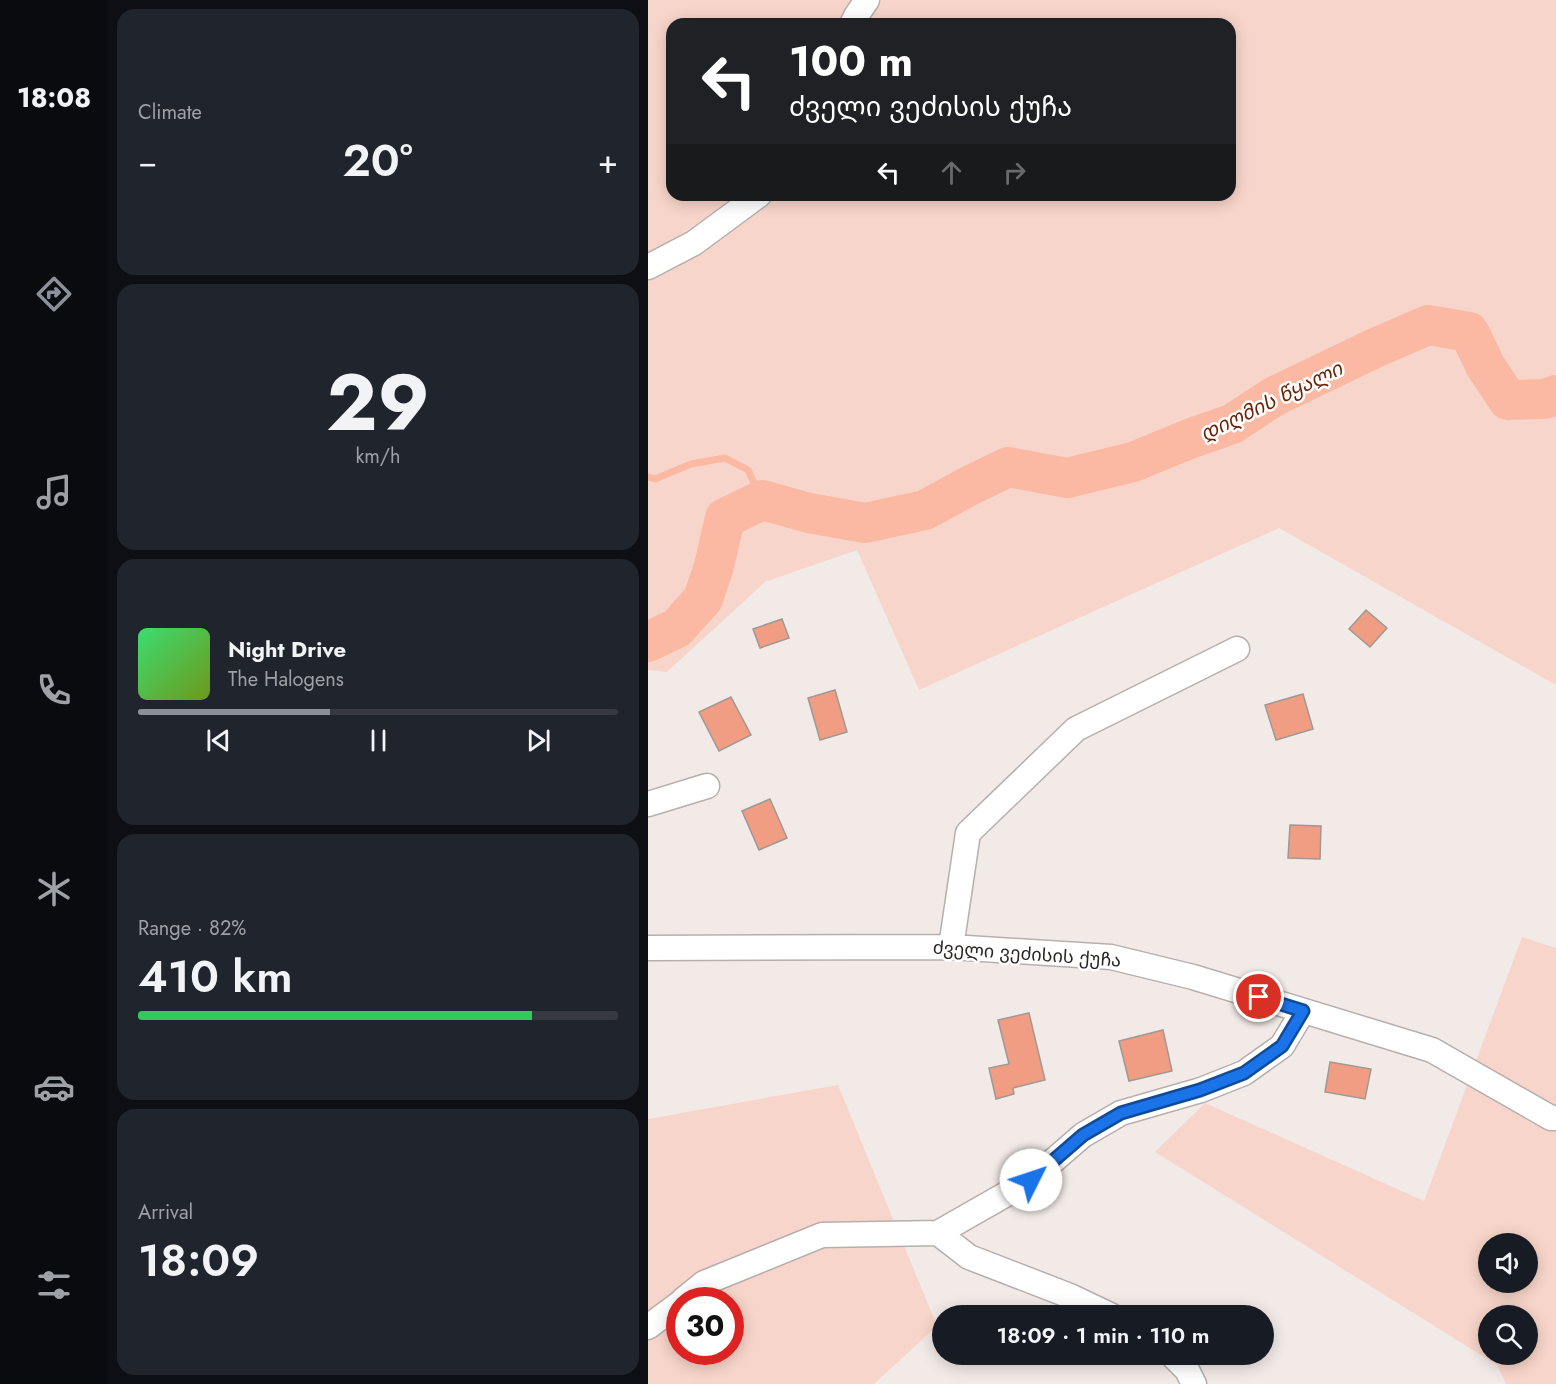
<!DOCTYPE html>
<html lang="en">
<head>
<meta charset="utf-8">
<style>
	:root { --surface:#171b24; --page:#20242c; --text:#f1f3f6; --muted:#9ea1a6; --line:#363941; --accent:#8c9099 }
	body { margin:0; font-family:Jost,"Noto Sans Georgian",sans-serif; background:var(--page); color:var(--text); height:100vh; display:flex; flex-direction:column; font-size:22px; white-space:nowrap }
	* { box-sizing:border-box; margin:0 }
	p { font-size:20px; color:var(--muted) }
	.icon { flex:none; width:33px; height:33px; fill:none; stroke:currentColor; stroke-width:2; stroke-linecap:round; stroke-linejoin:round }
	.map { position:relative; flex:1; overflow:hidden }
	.details { display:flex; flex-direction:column; gap:9px; padding:9px; background:#0d0f14; width:540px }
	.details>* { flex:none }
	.guide { position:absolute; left:18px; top:18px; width:570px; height:183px; border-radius:18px; box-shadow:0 3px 15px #0003; background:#202124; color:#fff; overflow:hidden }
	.controls { position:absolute; left:830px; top:1233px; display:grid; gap:12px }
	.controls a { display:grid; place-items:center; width:60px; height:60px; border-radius:50%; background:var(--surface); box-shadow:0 3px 15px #0003; font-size:30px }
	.speed { position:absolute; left:18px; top:1287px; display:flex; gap:12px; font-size:30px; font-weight:700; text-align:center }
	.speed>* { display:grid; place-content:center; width:78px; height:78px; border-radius:50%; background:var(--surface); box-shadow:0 3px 15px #0003; line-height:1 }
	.speed .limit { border:9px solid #d22; background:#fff; color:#111 }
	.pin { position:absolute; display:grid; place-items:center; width:51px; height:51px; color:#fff; margin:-26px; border:3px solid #fff; border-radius:50%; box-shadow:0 2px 6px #0007 }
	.me { position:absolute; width:66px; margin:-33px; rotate:49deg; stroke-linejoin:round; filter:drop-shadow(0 0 4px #0008) }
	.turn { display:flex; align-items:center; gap:21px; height:126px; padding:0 24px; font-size:27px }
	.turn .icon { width:78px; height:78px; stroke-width:2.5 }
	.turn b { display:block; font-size:42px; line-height:51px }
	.lanes { display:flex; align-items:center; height:57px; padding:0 24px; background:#0003; justify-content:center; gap:30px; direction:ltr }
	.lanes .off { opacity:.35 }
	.big { font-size:45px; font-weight:600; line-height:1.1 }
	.details .card { flex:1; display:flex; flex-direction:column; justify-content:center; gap:9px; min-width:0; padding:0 21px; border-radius:18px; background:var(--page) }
	.details .dial { align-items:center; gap:0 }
	.dial b { font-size:78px; line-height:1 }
	.song { display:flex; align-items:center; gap:18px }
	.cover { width:72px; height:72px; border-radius:9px; background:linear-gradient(135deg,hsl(140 70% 55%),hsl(80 70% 35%)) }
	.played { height:6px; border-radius:3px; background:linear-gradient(90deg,var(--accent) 40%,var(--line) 40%) }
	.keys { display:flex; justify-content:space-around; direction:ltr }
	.heat { display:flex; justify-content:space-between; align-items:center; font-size:33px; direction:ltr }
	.charge { height:9px; border-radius:4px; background:linear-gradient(90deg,#34c759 82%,var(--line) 0) }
	.trip { position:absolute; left:284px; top:1305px; width:342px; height:60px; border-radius:30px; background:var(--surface); box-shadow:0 3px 15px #0003; font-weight:600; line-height:60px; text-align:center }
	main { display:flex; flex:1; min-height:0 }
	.tabs { display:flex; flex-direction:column; width:108px; justify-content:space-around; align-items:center; background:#090b0e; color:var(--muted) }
	.tabs .icon { width:42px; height:42px }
	.tabs .current { color:var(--accent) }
	.tabs b { font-size:27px; color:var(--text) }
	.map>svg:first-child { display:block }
	.green { fill:#f8d5ca; fill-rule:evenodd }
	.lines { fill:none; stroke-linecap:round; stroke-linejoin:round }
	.stream { stroke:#fbb8a2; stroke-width:7 }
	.river { stroke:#fbb8a2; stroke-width:40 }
	.building { fill:#f09d83; stroke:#9f9895; stroke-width:1.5 }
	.minor-casing { stroke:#b7afad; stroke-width:27 }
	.minor { stroke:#fff; stroke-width:24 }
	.route-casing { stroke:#114b97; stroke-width:15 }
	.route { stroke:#1a73e8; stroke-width:10 }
	.labels { text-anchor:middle; stroke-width:5; stroke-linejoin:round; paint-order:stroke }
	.street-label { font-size:18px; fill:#282524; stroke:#fff }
	.water-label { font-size:20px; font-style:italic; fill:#6b2308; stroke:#fff }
</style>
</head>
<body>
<main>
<nav class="tabs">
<b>18:08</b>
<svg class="icon current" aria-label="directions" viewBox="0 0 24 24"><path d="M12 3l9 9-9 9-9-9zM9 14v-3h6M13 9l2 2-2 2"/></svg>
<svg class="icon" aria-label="music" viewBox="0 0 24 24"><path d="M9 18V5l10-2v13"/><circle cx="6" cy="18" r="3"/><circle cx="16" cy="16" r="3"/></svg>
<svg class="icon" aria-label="phone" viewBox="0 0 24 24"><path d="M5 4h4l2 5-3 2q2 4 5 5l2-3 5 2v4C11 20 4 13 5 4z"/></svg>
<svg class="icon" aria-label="climate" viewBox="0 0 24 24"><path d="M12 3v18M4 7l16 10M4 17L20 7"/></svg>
<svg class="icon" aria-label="car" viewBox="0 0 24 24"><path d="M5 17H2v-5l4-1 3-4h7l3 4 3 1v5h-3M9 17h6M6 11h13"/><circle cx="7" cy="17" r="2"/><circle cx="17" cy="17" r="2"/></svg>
<svg class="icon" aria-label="filters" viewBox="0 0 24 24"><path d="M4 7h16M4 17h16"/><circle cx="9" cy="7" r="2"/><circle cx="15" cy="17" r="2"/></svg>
</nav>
<section class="details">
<div class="card"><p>Climate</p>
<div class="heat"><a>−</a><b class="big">20°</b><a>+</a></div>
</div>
<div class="card dial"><b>29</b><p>km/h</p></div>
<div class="card">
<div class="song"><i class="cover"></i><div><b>Night Drive</b><p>The Halogens</p></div></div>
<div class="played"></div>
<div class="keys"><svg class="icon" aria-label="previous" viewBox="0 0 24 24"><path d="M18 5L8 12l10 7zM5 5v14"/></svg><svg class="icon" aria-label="pause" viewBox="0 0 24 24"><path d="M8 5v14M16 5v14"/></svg><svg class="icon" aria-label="next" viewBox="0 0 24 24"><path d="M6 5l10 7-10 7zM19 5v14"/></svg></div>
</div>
<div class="card"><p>Range · 82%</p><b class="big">410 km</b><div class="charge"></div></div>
<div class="card"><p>Arrival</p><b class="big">18:09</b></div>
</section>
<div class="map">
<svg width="908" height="1384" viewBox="0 0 908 1384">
	<rect width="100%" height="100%" fill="#f2eae7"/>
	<path class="green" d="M0 0H908V685L631 528 271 690 209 550 117 582 19 672 0 670ZM24 24H582V195H24Z
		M874 937 908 948V1384H858L849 1365 507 1152 557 1103 776 1201ZM840 1244H879V1282H840ZM840 1316H879V1354H840Z
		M190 1085 289 1326 226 1384H0V1119ZM32 1300H82V1352H32Z"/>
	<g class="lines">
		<path class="stream" d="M0 477 7 479 43 464 77 458 100 470 114 500"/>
		<path class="river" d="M0 642 29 628 55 599 66 566 77 518 114 500 161 513 217 523 277 510 319 487 360 467 419 478 485 462 541 439 584 424 627 396 727 348 780 325 821 332 838 367 860 400 897 399 908 395"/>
	</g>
	<path class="building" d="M718 610 739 628 722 647 701 629Z
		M134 619 141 638 112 648 105 629Z
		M187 690 199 732 172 740 160 698Z
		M655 694 665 729 628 740 617 705Z
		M83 697 103 735 71 751 51 712Z
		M122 799 139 838 111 850 94 811Z
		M642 825 673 826 672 859 640 858Z
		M381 1013 397 1080 365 1088 366 1094 348 1099 341 1068 361 1064 350 1020Z
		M515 1030 524 1071 481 1081 471 1041Z
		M682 1062 723 1069 717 1099 677 1092Z
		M366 1354H383L372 1363Z"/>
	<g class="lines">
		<g class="minor-casing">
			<path id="minor" d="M204 24 208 16 219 0
				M0 267 46 243 111 195
				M0 804 59 786
				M303 947 320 833 428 729 589 649
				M0 948 303 947 463 957 545 977 784 1050 903 1118H908
				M35 1300 56 1283 174 1235 290 1233
				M464 1316 422 1296 321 1257 290 1233 383 1180 435 1135 473 1113 553 1090 596 1073 634 1046 655 1011
				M0 1327 32 1303
				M523 1354 539 1370 546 1384"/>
		</g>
		<use href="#minor" class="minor"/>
	</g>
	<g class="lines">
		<g class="route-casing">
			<path id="route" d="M383 1180 435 1135 473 1113 552 1090 596 1073 634 1046 655 1011 611 997"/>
		</g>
		<use href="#route" class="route"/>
	</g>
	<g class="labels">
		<g class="street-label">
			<text transform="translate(379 954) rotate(4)" y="6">ძველი ვეძისის ქუჩა</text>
		</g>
		<g class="water-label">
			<text transform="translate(623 401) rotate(-26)" y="7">დიღმის წყალი</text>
		</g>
	</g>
</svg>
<div class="controls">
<a><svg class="icon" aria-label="sound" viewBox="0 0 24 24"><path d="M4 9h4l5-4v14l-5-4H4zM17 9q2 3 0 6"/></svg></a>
<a><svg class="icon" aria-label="search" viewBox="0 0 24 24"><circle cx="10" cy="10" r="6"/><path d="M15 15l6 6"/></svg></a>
</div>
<div class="speed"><div class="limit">30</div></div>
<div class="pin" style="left:611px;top:997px;background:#d93025"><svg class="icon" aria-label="arrive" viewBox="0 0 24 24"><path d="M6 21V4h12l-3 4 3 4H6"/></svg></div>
<svg class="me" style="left:383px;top:1180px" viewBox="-20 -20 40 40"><circle r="19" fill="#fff"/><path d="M0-13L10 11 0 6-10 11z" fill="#1a73e8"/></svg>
<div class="trip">18:09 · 1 min · 110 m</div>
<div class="guide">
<div class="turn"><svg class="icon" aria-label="left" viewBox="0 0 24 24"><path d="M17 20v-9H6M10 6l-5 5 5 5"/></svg><div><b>100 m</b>ძველი ვეძისის ქუჩა</div></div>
<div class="lanes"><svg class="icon" aria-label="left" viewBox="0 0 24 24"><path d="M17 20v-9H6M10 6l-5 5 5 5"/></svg><svg class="icon off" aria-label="ahead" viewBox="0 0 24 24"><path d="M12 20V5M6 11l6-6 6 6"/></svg><svg class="icon off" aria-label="right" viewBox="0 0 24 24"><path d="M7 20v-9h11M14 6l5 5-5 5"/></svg></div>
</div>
</div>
</main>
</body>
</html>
